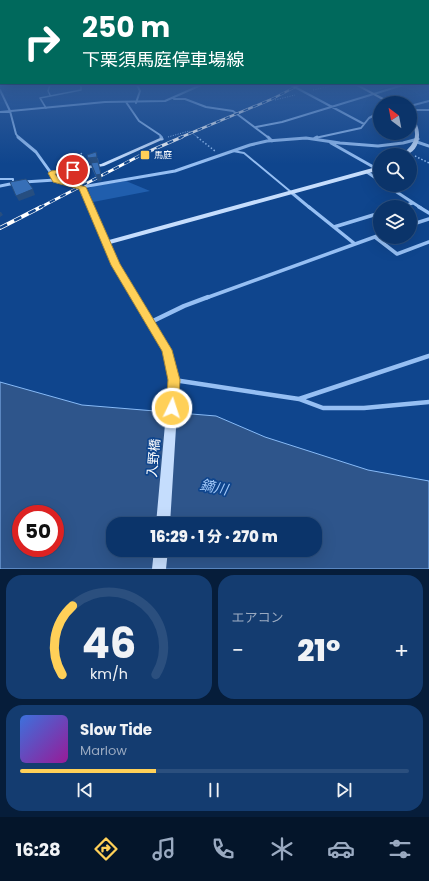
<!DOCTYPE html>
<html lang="ja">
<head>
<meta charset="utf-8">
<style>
	:root { --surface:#0b346a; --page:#143c70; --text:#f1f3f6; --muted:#9aaac1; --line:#2b4f7e; --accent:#ffd058 }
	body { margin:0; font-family:Poppins,"Noto Sans JP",sans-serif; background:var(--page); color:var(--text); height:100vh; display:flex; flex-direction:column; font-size:15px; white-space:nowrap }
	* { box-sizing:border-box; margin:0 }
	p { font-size:13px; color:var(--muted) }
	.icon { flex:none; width:22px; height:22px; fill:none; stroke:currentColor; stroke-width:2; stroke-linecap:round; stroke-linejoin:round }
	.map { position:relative; height:569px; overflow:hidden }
	.panel { display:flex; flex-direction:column; gap:6px; padding:6px; background:#061d3a; flex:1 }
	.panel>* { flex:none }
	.top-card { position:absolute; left:0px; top:0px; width:429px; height:84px; box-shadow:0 4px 16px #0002,0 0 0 1px var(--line); background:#00695c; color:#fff; overflow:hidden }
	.needle { width:26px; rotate:328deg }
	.buttons { position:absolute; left:373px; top:96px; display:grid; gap:8px }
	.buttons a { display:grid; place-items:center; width:44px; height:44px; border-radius:50%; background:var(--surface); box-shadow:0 4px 16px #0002,0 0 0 1px var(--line); font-size:20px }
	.speed { position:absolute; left:12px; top:505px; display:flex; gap:8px; font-size:20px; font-weight:700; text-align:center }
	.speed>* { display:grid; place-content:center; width:52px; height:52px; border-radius:50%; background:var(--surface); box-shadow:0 4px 16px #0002,0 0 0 1px var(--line); line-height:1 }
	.speed .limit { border:6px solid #d22; background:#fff; color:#111 }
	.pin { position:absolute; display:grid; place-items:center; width:34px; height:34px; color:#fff; margin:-17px; border:2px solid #fff; border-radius:50%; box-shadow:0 1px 4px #0007 }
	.me { position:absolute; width:44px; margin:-22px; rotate:4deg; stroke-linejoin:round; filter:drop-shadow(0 0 3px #0008) }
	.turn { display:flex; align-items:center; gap:14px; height:84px; padding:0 16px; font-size:18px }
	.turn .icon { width:52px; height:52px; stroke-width:2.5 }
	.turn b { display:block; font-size:28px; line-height:34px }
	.big { font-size:30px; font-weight:800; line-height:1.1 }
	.panel .tile { flex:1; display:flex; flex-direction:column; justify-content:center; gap:6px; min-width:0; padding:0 14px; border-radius:16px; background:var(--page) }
	.panel .dial { align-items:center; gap:0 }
	.dial svg { height:104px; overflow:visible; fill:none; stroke:var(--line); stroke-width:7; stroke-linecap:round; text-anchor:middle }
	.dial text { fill:var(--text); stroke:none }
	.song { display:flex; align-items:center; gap:12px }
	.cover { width:48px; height:48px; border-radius:6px; background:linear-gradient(135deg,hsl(220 70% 55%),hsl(300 70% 35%)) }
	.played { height:4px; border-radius:2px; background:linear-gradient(90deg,var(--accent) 35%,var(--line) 35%) }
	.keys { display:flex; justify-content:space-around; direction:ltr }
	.heat { display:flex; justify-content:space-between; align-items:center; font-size:22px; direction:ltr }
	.panel .tiles { flex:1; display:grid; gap:6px; grid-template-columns:1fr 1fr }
	.tile:last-child { grid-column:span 2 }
	.trip { position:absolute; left:106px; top:517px; width:216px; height:40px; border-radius:16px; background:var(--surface); box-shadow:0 4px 16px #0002,0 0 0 1px var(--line); font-weight:800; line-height:40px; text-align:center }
	.tab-bar { display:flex; height:64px; justify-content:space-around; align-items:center; background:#04152a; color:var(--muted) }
	.tab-bar .icon { width:28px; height:28px }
	.tab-bar .selected { color:var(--accent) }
	.tab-bar b { font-size:18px; color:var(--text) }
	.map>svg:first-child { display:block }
	.green { fill:#205ead }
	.water { fill:#2e558b; stroke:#87baf7; fill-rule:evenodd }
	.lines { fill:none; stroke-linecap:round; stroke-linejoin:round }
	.path-far1 { stroke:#96bff3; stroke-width:1; stroke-dasharray:1 1.5; stroke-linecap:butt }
	.path { stroke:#96bff3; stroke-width:1.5; stroke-dasharray:1.5 2; stroke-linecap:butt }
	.lane-far1 { stroke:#96bff3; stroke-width:1.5 }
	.lane { stroke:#96bff3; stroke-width:2 }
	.street-far3 { stroke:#96bff3; stroke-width:2 }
	.street-far2 { stroke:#96bff3; stroke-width:3 }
	.street-far1 { stroke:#96bff3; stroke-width:3.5 }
	.street { stroke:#96bff3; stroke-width:4.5 }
	.secondary { fill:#c5ddfd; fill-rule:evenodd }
	.rail-far2-casing { stroke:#fff; stroke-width:2.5 }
	.rail-far1-casing { stroke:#fff; stroke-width:3 }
	.rail-casing { stroke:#fff; stroke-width:4 }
	.rail-far2 { stroke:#0f458d; stroke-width:1.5; stroke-dasharray:5; stroke-linecap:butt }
	.rail-far1 { stroke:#0f458d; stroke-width:2; stroke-dasharray:6; stroke-linecap:butt }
	.rail { stroke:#0f458d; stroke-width:2.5; stroke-dasharray:8; stroke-linecap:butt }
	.wall { fill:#2f5f9d }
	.shaded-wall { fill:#264e80 }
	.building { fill:#376fb7; stroke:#264e80 }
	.route { fill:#ffd058; stroke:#a68739 }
	.poi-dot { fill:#ffd058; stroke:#0f458d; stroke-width:1.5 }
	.labels { text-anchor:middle; stroke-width:3.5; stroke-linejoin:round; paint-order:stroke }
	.far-poi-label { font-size:9px; fill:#fff; stroke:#0f458d; text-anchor:start }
	.near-street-label { font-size:13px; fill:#fff; stroke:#0f458d }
	.near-water-label { font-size:14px; font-style:italic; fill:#a2c9fa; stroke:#0f458d }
</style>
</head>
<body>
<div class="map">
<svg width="429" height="569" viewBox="0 0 429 569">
	<rect width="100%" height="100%" fill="#0f458d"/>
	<path class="green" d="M126 181 150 191 93 202 88 189 93 186Z"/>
	<path class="water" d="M0 382 82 405 216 416 265 437 368 470 429 481V569H0ZM21 514H55V548H21ZM113 524H315V550H113Z"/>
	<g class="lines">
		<path class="path-far1" d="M313 90 336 85
			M275 100 295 95
			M168 137 189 131 199 138"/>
		<path class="path" d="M197 137 215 151
			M81 153 85 161
			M415 156 429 163"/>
		<path class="lane-far1" d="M50 85 48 91 50 95
			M46 108 40 98 81 90V85"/>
		<path class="lane" d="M233 151 244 153 291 192
			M0 179H13V183"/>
		<path class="street-far3" d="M259 85H267
			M291 85 364 124
			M0 90 10 111 16 134 19 138
			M174 99H185L206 107 233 111 269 138
			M126 102 139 121 160 135 162 138
			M136 103 140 91 137 85
			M410 106 429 101
			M410 110H429
			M0 112 105 102 165 101 201 85
			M256 127 282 122 403 85
			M300 138H309
			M315 138 361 128 369 118 380 112"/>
		<path class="street-far2" d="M18 137 36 152 51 173
			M161 137 162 139
			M268 137 272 141
			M315 138 317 137
			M417 142 429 146
			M331 143 377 169
			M85 169V181
			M367 172 380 181
			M24 182 55 180
			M386 185 421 208
			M0 186 15 183
			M82 187 175 171 250 145 267 141 306 138 340 143 378 146 403 143 418 139
			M292 193 310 208
			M400 207 413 203"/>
		<path class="street-far1" d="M309 207 355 244
			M419 207 429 213
			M410 225 429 219
			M334 227 380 213
			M375 237 397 254 429 242
			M206 298 380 235"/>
		<path class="street" d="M151 322 184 306 208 297
			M174 380 299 399 429 356
			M299 399 323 408H364L429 402"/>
		<path class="secondary" d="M355 85H359L393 103H388Z
			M410 116C424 125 422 155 402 155 410 147 418 140 414 128 412 123 410 120 410 116Z
			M160 138 164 139 104 166 54 174 60 181 84 186 109 240 380 166V170L110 244 120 265 170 347 179 380 170 524H156L169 380 166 365 163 351 112 265 80 188 56 183 53 181 48 173 51 171 101 164Z
			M154 550H168L166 569H152Z"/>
		<g class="rail-far2-casing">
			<path id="rail-far2" d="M179 138 272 99 299 85"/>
		</g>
		<g class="rail-far1-casing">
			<path id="rail-far1" d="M39 208 143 154 182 137"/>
		</g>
		<g class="rail-casing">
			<path id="rail" d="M0 228 41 207"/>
		</g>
		<use href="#rail-far2" class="rail-far2"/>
		<use href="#rail-far1" class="rail-far1"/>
		<use href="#rail" class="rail"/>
	</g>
	<path class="wall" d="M87 155 98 158 102 180 98 181 92 169 91 164H90L89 162Z"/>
	<path class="shaded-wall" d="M96 152 102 180 98 181 96 175 98 163 90 164 88 158Z
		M33 189 35 195 19 201 16 196Z
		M0 212H1L3 215 0 217Z"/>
	<path class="building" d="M96 152 97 157 88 158 87 155Z
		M98 162 101 174 96 175 91 163Z
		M26 179 33 189 16 196 10 182Z"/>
	<linearGradient id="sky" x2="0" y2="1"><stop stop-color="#08264e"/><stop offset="0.52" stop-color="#315c9a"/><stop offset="1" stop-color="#315c9a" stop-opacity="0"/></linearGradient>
	<rect width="429" height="164" fill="url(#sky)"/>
	<path class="route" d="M73 168 76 170 75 171 55 174 60 180 86 187 120 264 172 350 180 380 178 408 176 413 172 414 168 413 166 408 168 380 162 351 111 265 79 189 53 182 48 173 51 171Z"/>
	<rect class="poi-dot" x="140" y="150" width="10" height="10" rx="2"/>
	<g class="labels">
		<g class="far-poi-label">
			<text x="154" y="158">馬庭</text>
		</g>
		<g class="near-street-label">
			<text transform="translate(153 458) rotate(-85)" y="5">入野橋</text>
		</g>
		<g class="near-water-label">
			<text transform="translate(214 487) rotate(11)" y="5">鏑川</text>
		</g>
	</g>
</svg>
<div class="buttons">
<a><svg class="needle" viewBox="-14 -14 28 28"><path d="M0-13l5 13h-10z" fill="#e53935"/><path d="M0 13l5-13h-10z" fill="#9aaac1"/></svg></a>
<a><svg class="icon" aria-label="search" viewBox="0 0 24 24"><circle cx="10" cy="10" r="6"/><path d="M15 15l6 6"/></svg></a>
<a><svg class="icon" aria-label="layers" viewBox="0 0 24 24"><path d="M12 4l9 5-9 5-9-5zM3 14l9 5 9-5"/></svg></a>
</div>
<div class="speed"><div class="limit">50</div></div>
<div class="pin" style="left:73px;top:170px;background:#d93025"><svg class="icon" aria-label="arrive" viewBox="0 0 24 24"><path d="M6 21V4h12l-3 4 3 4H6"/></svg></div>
<svg class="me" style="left:172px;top:408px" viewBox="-20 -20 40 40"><circle r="17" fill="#ffd058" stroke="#fff" stroke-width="3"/><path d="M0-11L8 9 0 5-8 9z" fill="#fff"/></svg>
<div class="trip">16:29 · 1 分 · 270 m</div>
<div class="top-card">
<div class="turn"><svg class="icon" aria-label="right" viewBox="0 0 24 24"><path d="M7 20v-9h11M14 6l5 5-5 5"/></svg><div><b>250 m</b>下栗須馬庭停車場線</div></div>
</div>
</div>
<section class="panel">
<div class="tiles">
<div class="tile dial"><svg viewBox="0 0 100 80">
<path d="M14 69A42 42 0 1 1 86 69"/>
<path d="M14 69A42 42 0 0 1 22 16" stroke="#ffd058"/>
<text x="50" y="56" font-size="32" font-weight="700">46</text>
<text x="50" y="72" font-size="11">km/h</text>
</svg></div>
<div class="tile"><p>エアコン</p>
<div class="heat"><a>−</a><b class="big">21°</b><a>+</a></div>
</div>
<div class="tile">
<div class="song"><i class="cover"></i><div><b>Slow Tide</b><p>Marlow</p></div></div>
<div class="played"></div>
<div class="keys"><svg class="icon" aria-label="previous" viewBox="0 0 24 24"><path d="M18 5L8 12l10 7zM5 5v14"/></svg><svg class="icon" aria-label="pause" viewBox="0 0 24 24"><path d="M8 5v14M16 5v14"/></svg><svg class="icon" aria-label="next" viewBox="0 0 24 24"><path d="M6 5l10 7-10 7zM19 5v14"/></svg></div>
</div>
</div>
</section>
<nav class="tab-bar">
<b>16:28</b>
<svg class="icon selected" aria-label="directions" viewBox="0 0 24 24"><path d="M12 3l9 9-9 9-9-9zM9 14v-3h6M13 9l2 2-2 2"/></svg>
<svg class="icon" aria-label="music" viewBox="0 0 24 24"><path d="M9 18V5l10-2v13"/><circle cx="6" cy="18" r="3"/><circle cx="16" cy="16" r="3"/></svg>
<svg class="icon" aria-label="phone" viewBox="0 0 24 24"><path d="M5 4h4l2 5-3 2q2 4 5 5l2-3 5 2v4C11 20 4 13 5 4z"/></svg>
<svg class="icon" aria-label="climate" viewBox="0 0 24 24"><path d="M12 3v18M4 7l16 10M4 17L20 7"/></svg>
<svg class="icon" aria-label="car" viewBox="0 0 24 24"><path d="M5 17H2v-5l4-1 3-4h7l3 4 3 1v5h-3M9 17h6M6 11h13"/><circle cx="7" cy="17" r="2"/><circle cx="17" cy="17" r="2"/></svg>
<svg class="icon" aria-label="filters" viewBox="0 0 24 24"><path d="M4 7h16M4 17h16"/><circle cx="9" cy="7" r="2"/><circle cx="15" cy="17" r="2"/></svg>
</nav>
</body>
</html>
